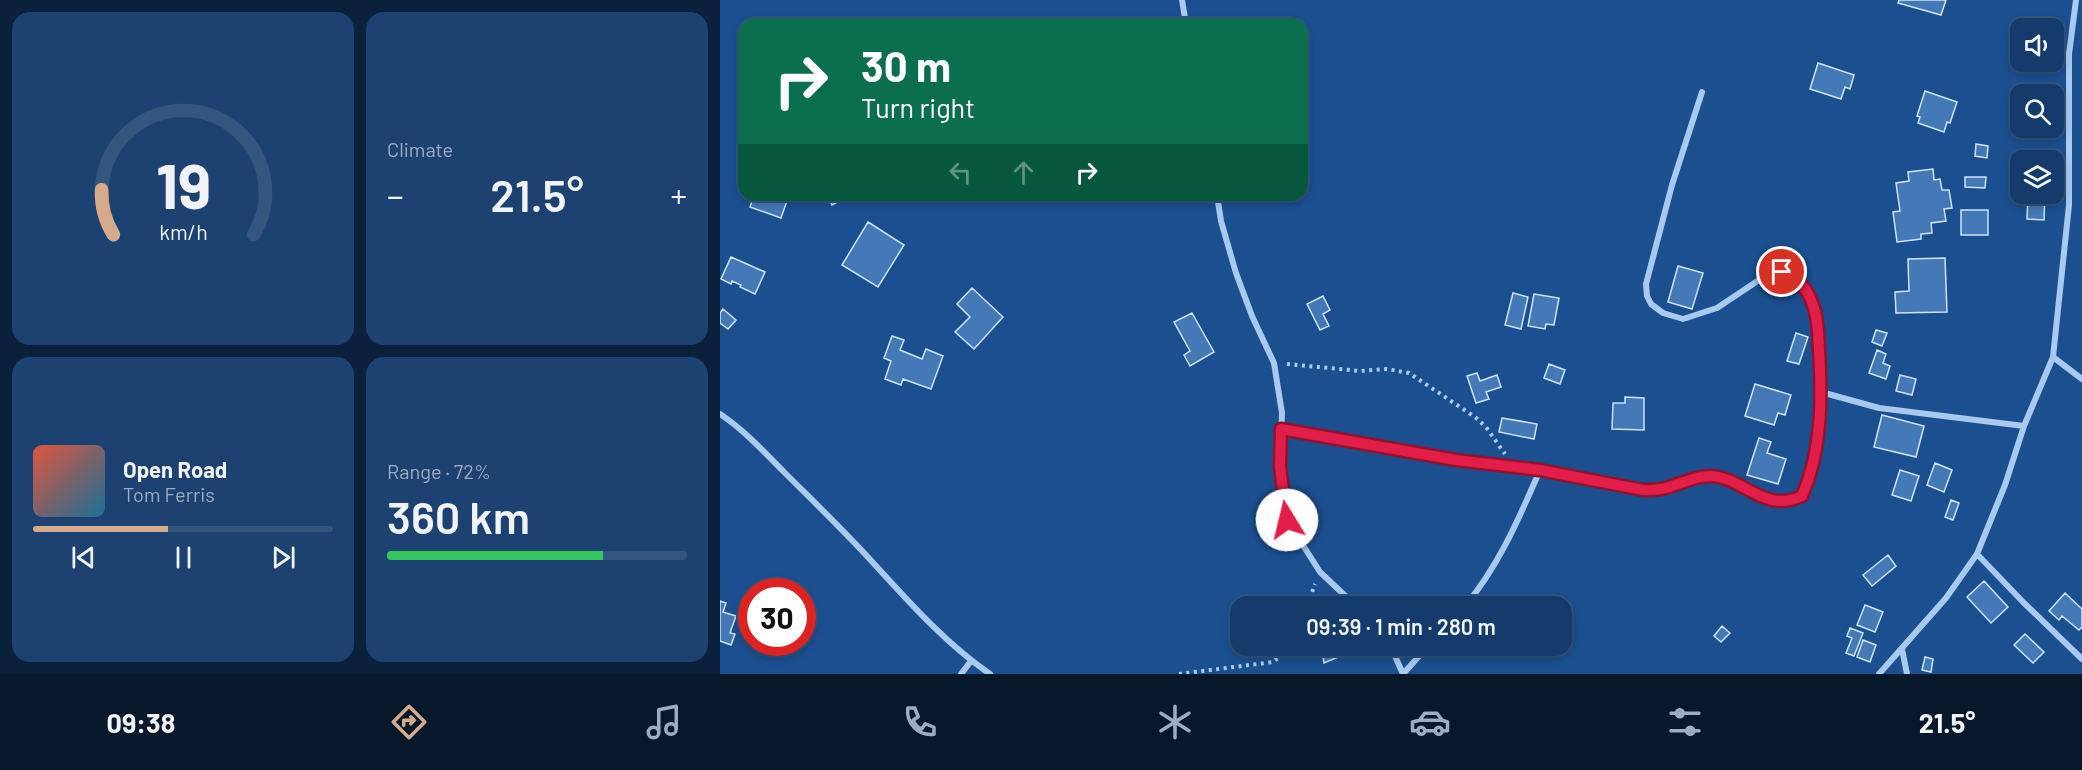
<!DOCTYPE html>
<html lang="en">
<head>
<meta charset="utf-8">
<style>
	:root { --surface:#143b6b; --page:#1d4271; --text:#f1f3f6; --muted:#9dadc1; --line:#33557e; --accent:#d6ab8b }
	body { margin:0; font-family:Barlow,sans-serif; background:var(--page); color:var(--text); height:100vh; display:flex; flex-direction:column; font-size:22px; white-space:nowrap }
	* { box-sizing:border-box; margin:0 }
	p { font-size:20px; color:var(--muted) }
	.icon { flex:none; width:33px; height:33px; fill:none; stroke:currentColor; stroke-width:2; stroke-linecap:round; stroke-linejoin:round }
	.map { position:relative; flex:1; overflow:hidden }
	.details { display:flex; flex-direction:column; gap:12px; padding:12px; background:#0b203b; width:720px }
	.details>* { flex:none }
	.guide { position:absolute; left:18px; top:18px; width:570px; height:183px; border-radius:18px; box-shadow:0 3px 9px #0003,0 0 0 2px var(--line); background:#0b6e4f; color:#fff; overflow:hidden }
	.controls { position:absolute; left:1290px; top:18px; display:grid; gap:12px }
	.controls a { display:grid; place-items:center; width:54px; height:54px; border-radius:12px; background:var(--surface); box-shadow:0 3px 9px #0003,0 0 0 2px var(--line); font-size:30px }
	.speed { position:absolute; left:18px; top:578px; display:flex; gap:12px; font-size:30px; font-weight:700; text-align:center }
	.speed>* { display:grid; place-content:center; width:78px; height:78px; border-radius:50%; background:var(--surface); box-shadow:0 3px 9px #0003,0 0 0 2px var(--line); line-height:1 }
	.speed .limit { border:9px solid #d22; background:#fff; color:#111 }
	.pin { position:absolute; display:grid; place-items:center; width:51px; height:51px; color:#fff; margin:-26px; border:3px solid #fff; border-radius:50%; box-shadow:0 2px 6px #0007 }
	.me { position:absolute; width:66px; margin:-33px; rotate:351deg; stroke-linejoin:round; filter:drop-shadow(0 0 4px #0008) }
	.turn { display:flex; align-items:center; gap:21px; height:126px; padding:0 24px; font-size:27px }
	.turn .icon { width:78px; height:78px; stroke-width:2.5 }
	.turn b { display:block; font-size:42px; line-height:51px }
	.lanes { display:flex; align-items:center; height:57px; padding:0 24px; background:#0003; justify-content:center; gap:30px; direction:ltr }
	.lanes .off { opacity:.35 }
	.big { font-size:45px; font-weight:600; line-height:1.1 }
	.details .tile { flex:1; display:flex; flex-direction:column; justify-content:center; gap:9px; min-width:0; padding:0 21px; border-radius:18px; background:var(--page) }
	.details .dial { align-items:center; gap:0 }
	.dial svg { height:156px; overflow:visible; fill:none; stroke:var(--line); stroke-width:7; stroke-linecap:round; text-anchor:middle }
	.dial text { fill:var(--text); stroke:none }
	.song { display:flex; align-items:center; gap:18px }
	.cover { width:72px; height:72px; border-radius:9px; background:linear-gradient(135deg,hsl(10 70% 55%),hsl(200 70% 35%)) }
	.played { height:6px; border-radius:3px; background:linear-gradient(90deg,var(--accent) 45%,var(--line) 45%) }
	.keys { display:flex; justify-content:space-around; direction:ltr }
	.heat { display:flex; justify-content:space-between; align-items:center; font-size:33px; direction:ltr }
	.charge { height:9px; border-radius:4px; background:linear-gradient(90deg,#34c759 72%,var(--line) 0) }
	.details .tiles { flex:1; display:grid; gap:12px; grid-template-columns:repeat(2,1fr) }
	.trip { position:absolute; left:510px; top:596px; width:342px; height:60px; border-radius:18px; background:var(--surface); box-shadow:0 3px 9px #0003,0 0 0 2px var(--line); font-weight:600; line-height:60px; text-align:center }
	.tab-bar { display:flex; height:96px; justify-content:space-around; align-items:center; background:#08182b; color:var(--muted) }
	.tab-bar .icon { width:42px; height:42px }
	.tab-bar .active { color:var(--accent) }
	.tab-bar b { font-size:27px; color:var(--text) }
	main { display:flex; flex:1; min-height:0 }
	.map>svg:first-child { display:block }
	.building { fill:#4478b7; stroke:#cfe3fa; stroke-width:1.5 }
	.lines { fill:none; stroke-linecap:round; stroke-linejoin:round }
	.path { stroke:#a9c9ee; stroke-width:4; stroke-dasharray:3 4.5; stroke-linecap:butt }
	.minor { stroke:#a9c9ee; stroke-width:6 }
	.route-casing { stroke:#92132f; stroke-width:15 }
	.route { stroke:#e11d48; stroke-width:10 }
</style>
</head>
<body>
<main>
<section class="details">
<div class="tiles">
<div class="tile dial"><svg viewBox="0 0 100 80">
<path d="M14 69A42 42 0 1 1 86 69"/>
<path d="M14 69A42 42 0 0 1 8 46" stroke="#d6ab8b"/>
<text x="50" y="56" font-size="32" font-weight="700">19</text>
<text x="50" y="72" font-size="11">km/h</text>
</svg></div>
<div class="tile"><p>Climate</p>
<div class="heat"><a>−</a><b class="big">21.5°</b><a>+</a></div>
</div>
<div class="tile">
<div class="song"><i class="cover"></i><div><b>Open Road</b><p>Tom Ferris</p></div></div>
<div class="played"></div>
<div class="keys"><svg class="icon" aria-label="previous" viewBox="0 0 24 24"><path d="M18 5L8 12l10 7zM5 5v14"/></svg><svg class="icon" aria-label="pause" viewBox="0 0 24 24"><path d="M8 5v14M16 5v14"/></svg><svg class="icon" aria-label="next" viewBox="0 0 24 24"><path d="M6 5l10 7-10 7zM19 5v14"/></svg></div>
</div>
<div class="tile"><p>Range · 72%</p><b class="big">360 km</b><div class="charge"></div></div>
</div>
</section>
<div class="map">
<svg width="1362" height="674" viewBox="0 0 1362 674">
	<rect width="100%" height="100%" fill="#1b4f8f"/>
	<path class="building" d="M1179 0H1226L1221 15 1178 3Z
		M1098 63 1134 75 1130 89 1125 87 1121 99 1090 89Z
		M1205 91 1237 102 1230 123 1227 122 1224 132 1198 123 1200 117 1197 116Z
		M1256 144 1268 146 1267 158 1255 156Z
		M1213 169 1214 180 1220 179 1222 190H1229L1232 208 1224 209 1226 221 1211 223 1212 233 1201 234V239L1177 242 1173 212 1180 211 1176 183 1189 181 1188 172Z
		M1245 177H1266L1265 188 1245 187Z
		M1308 194H1325L1324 220 1307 219Z
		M34 195H60L68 198 61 218 30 207Z
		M112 195H123L125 198 112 205 108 197Z
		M1241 210H1268V235H1241Z
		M148 222 184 245 158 287 122 265Z
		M11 257 45 272 35 294 20 287 21 285 12 281 11 284 1 279Z
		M1225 258 1227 312 1176 313 1175 292 1189 291 1188 259Z
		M958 266 983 273 972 309 948 302Z
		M252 288 283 317 254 349 235 332 250 317 237 304Z
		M793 293 808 297 801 329 785 325Z
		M814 294 839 298 834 325 826 324 825 329 808 326Z
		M603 296 610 310 603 314 609 326 600 330 587 304Z
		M3 309 16 320 8 329 0 323V313Z
		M472 313 494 352 470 366 464 355 470 351 454 322Z
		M1156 330 1167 333 1162 346 1152 342Z
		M1076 333 1088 337 1079 364 1067 361Z
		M172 336 184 340 180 350 202 359 206 349 223 356 211 389 183 379 181 385 165 379 171 361 164 358Z
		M1157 350 1166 354 1163 363 1170 366 1166 379 1149 373Z
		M829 364 845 370 840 384 824 378Z
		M757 373 760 381 777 375 781 387 766 392 769 399 756 403 747 376Z
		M1180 375 1196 379 1192 395 1176 391Z
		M1035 384 1071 395 1065 415 1058 413 1054 425 1025 416Z
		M905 397 924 398V430L892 429 893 403H905Z
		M1162 415 1204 426 1196 457 1154 447Z
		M782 418 817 424 814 439 779 432Z
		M1039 438 1051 442 1047 453 1066 459 1058 484 1027 475Z
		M1215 463 1232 470 1224 492 1207 485Z
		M1180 470 1199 476 1191 501 1172 495Z
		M1231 500 1239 503 1233 520 1225 517Z
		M1168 555 1176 566 1152 586 1143 575Z
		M1264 581 1288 607 1271 623 1247 597Z
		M1345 593 1362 609V627L1359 630 1342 616 1339 620 1329 611Z
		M0 601 6 603 3 612 16 616 10 633 15 634 11 645 0 641Z
		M1145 605 1163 612 1155 632 1137 625Z
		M1002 626 1010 633 1001 642 994 636Z
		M1130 628 1143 633 1134 656 1126 653 1132 638 1127 636Z
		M1305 634 1324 652 1313 663 1294 645Z
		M1143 640 1156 645 1150 662 1137 657Z
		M601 645H618L623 655 604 663Z
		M1205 657 1213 659 1211 672 1202 670Z"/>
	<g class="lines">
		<path class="path" d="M567 364 640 371 667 369 689 373 755 417 766 427 785 454
			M587 606 595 584
			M459 674 553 662 558 658 566 645"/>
		<path class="minor" d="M462 0 466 24
			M497 195 501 221 516 273 532 316 554 363 562 413 560 467 567 520 600 572 636 606
			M1333 357 1362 379
			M1101 392 1159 408 1304 426
			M0 414C24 430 44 452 64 472 91 499 119 526 145 554 184 596 222 641 270 674
			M561 429 737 460 820 470 923 490C929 490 935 490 941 489 958 485 973 476 990 476 1024 477 1043 514 1082 496L1089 481 1097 439 1101 392 1096 313 1087 292 1077 280 1062 272H1051L997 308 963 319 943 313 931 304 927 296 926 284 952 185 982 92
			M1257 554 1303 602 1362 659
			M745 606C779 566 799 518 820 470
			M670 645 683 674
			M1182 649 1187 674
			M241 674 251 661
			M683 674 709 645
			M1159 674 1226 598 1257 554 1285 485 1304 426 1333 357 1349 205V54L1356 0"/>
	</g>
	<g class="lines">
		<g class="route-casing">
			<path id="route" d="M567 520 560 467 561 429 736 460 820 470 923 490C929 490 935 490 941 489 958 486 973 476 990 476 1024 477 1043 514 1082 496 1102 451 1102 399 1099 350 1098 330 1098 310 1087 292 1081 282 1072 277 1062 272"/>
		</g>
		<use href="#route" class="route"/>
	</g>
</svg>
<div class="controls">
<a><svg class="icon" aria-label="sound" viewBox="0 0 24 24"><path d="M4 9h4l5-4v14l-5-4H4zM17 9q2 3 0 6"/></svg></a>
<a><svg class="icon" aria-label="search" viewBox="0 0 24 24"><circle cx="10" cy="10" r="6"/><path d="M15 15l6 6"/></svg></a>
<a><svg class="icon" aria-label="layers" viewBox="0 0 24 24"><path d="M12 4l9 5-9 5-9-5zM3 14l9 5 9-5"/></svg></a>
</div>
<div class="speed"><div class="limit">30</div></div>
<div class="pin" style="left:1062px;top:272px;background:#d93025"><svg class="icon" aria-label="arrive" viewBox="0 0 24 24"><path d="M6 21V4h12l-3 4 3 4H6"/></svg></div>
<svg class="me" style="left:567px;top:520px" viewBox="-20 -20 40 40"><circle r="19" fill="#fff"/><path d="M0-13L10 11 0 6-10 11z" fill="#e11d48"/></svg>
<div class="trip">09:39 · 1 min · 280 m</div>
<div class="guide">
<div class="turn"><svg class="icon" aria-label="right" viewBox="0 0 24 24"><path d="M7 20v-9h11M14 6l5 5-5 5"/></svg><div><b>30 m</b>Turn right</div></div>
<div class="lanes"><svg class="icon off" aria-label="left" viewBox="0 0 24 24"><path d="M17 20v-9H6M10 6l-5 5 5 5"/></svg><svg class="icon off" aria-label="ahead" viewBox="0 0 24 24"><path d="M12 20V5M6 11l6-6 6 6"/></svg><svg class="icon" aria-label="right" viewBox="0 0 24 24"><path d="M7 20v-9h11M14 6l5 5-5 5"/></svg></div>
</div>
</div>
</main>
<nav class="tab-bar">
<b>09:38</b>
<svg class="icon active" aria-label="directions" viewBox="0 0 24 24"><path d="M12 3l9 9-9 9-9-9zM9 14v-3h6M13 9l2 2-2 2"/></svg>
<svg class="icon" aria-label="music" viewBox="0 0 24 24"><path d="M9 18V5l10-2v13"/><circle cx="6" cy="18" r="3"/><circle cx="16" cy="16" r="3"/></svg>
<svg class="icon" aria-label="phone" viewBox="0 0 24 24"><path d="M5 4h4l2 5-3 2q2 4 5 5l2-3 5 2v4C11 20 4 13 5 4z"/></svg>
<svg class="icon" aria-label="climate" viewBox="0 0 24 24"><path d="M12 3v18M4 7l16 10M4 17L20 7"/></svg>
<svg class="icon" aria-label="car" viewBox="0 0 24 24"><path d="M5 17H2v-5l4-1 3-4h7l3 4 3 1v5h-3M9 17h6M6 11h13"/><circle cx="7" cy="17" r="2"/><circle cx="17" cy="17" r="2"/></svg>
<svg class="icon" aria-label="filters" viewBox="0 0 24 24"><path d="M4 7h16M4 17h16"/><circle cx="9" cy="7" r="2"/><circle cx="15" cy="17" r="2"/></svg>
<b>21.5°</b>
</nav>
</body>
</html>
